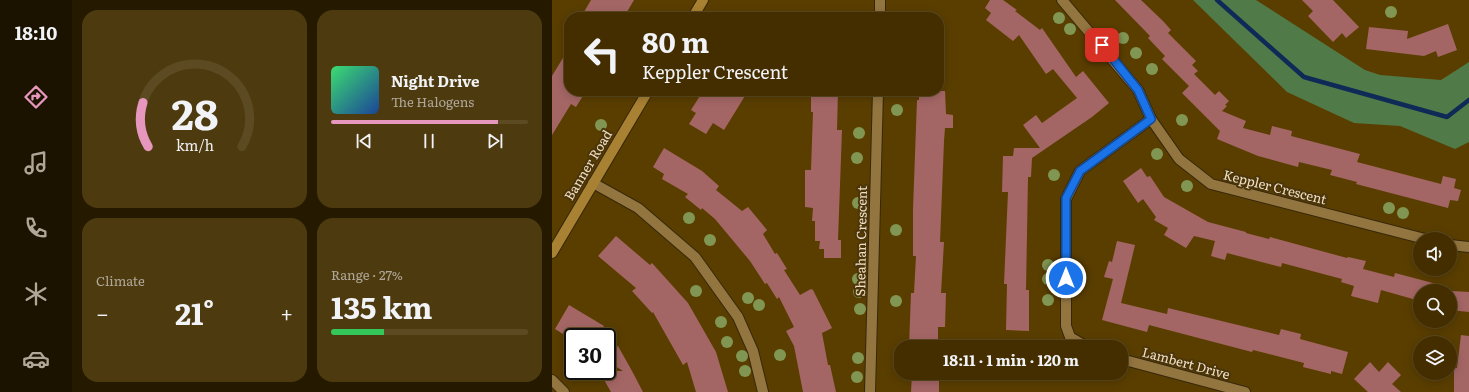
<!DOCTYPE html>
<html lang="en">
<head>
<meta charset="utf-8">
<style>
	:root { --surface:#442e00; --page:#4e3a0f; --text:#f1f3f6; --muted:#afa899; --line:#5c4a22; --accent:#e797bd }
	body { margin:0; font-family:Literata,serif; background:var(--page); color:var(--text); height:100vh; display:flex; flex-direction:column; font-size:15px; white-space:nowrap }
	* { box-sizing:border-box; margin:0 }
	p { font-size:13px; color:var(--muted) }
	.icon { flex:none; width:22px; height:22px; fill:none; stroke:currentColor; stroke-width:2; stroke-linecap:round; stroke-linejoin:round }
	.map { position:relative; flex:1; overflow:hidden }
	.details { display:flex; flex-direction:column; gap:10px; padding:10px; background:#251900; width:480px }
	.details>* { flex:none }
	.top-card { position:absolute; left:12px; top:12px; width:380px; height:84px; border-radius:16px; box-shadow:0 2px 10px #0003,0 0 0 1px var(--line); background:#442e00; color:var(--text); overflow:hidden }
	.tools { position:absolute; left:861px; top:232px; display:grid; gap:8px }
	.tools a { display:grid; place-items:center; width:44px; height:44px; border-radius:50%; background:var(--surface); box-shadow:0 2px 10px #0003,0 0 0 1px var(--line); font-size:20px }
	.speed { position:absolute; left:12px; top:328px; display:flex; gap:8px; font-size:20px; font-weight:700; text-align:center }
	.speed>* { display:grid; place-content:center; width:52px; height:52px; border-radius:50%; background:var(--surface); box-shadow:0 2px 10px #0003,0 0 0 1px var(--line); line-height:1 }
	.speed .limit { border:2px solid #111; border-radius:6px; background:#fff; color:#111 }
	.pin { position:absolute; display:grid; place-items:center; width:34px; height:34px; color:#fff; margin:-17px; border-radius:8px; box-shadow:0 2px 6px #0006 }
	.me { position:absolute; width:44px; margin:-22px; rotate:0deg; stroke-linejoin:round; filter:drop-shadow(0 0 3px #0008) }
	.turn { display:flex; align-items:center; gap:14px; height:84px; padding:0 12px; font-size:18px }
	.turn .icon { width:52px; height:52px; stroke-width:2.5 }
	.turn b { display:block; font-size:28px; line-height:34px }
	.big { font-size:30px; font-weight:700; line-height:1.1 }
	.details .card { flex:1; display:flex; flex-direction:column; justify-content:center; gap:6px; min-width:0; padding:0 14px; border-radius:16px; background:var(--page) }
	.details .dial { align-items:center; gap:0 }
	.dial svg { height:104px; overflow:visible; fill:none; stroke:var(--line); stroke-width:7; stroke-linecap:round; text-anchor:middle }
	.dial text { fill:var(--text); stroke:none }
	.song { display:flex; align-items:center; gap:12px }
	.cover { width:48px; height:48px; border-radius:6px; background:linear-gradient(135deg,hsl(140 70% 55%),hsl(220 70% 35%)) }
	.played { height:4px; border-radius:2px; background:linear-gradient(90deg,var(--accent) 85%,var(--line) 85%) }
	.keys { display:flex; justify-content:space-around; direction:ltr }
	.heat { display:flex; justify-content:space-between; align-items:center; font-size:22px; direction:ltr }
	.charge { height:6px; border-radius:3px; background:linear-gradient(90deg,#34c759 27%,var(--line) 0) }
	.details .tiles { flex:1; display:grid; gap:10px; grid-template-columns:repeat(2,1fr) }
	.trip { position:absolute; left:342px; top:340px; width:234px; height:40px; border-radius:16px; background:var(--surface); box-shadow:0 2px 10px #0003,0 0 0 1px var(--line); font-weight:700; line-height:40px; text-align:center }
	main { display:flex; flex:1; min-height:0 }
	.dock { display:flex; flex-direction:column; width:72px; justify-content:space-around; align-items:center; background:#1b1200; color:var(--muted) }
	.dock .icon { width:28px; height:28px }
	.dock .on { color:var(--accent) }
	.dock b { font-size:18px; color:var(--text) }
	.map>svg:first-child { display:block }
	.forest { fill:#507a48 }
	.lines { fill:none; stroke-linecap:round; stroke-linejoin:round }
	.stream { stroke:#102a57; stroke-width:4.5 }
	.building { fill:#a46665 }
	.street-casing { stroke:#37280b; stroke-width:12 }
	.secondary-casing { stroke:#37280b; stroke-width:12 }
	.street { stroke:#937540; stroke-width:10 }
	.secondary { stroke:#a88132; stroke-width:10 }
	.tree { fill:#819652 }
	.route-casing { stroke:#114b97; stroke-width:10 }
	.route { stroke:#1a73e8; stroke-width:7 }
	.labels { text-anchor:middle; stroke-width:4; stroke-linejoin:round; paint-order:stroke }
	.street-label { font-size:13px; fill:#f0dfc4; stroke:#4b350a }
</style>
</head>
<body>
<main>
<nav class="dock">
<b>18:10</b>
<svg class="icon on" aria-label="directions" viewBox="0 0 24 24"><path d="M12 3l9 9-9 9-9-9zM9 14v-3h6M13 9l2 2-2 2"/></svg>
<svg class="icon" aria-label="music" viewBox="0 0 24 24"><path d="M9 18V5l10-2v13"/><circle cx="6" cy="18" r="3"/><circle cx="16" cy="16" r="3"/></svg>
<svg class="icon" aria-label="phone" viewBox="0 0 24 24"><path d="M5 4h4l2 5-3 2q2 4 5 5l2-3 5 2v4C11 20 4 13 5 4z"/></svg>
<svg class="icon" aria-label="climate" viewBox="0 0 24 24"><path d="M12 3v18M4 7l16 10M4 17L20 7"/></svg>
<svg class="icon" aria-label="car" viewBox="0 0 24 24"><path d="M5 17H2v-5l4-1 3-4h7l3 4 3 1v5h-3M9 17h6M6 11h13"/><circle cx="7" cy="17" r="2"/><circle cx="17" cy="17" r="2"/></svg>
</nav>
<section class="details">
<div class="tiles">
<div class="card dial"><svg viewBox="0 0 100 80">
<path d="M14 69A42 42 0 1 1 86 69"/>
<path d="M14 69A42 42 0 0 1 10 35" stroke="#e797bd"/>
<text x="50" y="56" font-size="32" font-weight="700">28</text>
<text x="50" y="72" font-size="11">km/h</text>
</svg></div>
<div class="card">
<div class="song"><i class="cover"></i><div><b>Night Drive</b><p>The Halogens</p></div></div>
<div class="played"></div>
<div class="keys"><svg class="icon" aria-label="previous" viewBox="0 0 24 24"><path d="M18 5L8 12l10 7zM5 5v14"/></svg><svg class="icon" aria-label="pause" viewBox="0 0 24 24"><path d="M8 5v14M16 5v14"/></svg><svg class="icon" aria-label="next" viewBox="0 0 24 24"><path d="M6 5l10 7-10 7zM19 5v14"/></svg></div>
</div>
<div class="card"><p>Climate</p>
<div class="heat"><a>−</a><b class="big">21°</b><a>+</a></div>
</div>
<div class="card"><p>Range · 27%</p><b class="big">135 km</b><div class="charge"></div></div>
</div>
</section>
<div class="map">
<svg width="917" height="392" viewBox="0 0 917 392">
	<rect width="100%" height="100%" fill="#5a3e00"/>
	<path class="forest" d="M641 0H704L813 70 828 75 889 80 917 62V142L903 149 848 126 802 123 735 92Z"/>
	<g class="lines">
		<path class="stream" d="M665 0 752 77 895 117 917 100"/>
	</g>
	<path class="building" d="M39 0H82L72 17H29Z
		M438 0H451L465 10 463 11 488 30 490 28 524 77 531 71 557 103 540 117 480 158 479 177H476L474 290H477V331L454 330 455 284H452L456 192H450L451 156H461L462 148H488L471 125 484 115 490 123 525 98 501 69 494 74 467 35 461 41 434 20 439 13 433 8Z
		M563 0H589L611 21 619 30 616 33 644 61 640 65 646 71 642 74 663 95 667 91 677 101 673 105 675 106 670 111 694 121 691 128 718 135 720 126 740 131 739 136 808 154 805 162 889 184 891 176 904 179 902 188 909 190 906 201 898 200 896 208 804 184 805 182 778 175 780 170 747 162 746 167 706 156 665 139 668 131 630 93 637 86 610 59 613 56 596 38 598 36Z
		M750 0H781L807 27 794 38 790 33 781 42 756 16 761 11Z
		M896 24 905 50 886 57 884 51 872 56 814 49 817 27 856 31 855 39Z
		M17 48V91H34L24 107 19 104 0 135V76Z
		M151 91H196L172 130 161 123 154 134 137 124 144 113 139 110Z
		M259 91H286L285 130H290L286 240H289V258H272V249H267L268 241H263V221H260L261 208 253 207V170H259L261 112H259Z
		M367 91H393L394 114 401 115V128H393L392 141 388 242H392L389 293H394L393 327H386V347H357L359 293H362L364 256H361V209L365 100H367Z
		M112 148 150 171 167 186 164 190 190 211 196 207 215 230 211 234 223 254 225 253 235 269 232 270 248 295 259 289 261 290 280 328 270 333 276 365H278L284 392H251L242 346 234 331 242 327 227 297 225 299 215 283 213 284 198 261 163 219 150 208 149 210 133 197 136 194 110 179 112 174 101 167Z
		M589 168 595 177 598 176 612 197 656 222 694 232V233L717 239 718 237 795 258 796 257 814 261 811 269 842 277 843 273 896 287V291H868V301L829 290 826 303 799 296 802 286 789 282 790 279 730 263 729 267 675 253 673 260 659 256 663 241 642 236 634 248 612 235 616 228 602 220 604 217 591 199 586 203 571 181Z
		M64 236 98 265 100 263 136 303 164 352 176 392H144L135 362 131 365 101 312 100 313 80 291 84 288 46 256Z
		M565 241 583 245 569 303 615 314 616 308 727 335 729 329 749 334 748 339 796 352 790 374 779 371V374L751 367 752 363 701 350 700 352 597 325 595 332 550 320 561 279 552 277 557 261 560 262Z
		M900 291 917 292V312L898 310Z
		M17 305 52 326 45 337H16L3 329Z
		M909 335 917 336V392H902V368H905Z
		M66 346 80 371 91 392H59L47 371H71L55 361V353Z
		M818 362 827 372 836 362 849 375 840 384 849 392H816L802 379Z
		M360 373H386V377H387V392H359Z"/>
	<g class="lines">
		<g class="street-casing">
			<path id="street" d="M510 0 586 90 599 119 627 159 659 184 873 239
				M328 17V0
				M41 183 86 208 143 257 186 317 201 351 211 392
				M898 245 917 247
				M535 347 518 337 514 326V199L528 171 599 119
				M569 359 693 392
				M0 380 12 392
				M318 392 326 91"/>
		</g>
		<g class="secondary-casing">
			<path id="secondary" d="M141 17 151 0
				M0 253 96 91"/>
		</g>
		<use href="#street" class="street"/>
		<use href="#secondary" class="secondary"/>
	</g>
	<g class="tree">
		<circle cx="839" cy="12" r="6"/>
		<circle cx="507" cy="18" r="6"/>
		<circle cx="518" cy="29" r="6"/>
		<circle cx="571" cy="38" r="6"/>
		<circle cx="584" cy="53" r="6"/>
		<circle cx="600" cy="69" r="6"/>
		<circle cx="345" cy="110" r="6"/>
		<circle cx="630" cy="120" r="6"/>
		<circle cx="49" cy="125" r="6"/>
		<circle cx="307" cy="133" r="6"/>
		<circle cx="605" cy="154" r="6"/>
		<circle cx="305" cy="158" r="6"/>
		<circle cx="502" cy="175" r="6"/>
		<circle cx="635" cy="186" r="6"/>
		<circle cx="306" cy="203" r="6"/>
		<circle cx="837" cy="208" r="6"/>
		<circle cx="851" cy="213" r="6"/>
		<circle cx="137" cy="218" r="6"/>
		<circle cx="344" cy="230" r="6"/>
		<circle cx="158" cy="240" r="6"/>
		<circle cx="496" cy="265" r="6"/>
		<circle cx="306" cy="279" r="6"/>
		<circle cx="496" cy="279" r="6"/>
		<circle cx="144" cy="291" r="6"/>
		<circle cx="307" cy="292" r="6"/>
		<circle cx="196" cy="298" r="6"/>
		<circle cx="496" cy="300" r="6"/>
		<circle cx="344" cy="301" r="6"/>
		<circle cx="207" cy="305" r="6"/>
		<circle cx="308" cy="309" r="6"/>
		<circle cx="169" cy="322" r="6"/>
		<circle cx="175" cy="342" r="6"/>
		<circle cx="228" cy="355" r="6"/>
		<circle cx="190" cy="356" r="6"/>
		<circle cx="306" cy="358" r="6"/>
		<circle cx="193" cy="371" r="6"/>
		<circle cx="305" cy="377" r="6"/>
	</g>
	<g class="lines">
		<g class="route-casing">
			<path id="route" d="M514 278V198L528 171 599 119 586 90 550 45"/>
		</g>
		<use href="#route" class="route"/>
	</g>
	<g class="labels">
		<g class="street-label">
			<text transform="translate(36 165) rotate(-59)" y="5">Banner Road</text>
			<text transform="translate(723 187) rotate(14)" y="5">Keppler Crescent</text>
			<text transform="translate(309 241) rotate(-89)" y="5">Sheahan Crescent</text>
			<text transform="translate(634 363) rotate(15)" y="5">Lambert Drive</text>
		</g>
	</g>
</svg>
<div class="tools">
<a><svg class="icon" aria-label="sound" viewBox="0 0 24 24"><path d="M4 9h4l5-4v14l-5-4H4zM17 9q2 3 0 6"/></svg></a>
<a><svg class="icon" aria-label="search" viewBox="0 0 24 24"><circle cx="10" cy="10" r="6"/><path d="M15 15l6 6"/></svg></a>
<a><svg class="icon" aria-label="layers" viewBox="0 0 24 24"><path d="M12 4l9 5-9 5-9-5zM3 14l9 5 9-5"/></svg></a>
</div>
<div class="speed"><div class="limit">30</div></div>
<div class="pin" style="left:550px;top:45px;background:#d93025"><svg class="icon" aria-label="arrive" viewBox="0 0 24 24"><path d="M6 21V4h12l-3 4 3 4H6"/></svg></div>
<svg class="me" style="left:514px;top:278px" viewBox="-20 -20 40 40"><circle r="17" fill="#1a73e8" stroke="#fff" stroke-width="3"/><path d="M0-11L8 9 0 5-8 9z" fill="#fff"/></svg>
<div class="trip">18:11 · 1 min · 120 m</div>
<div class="top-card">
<div class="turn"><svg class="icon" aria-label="left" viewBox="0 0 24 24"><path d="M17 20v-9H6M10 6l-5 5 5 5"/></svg><div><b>80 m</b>Keppler Crescent</div></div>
</div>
</div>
</main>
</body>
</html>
